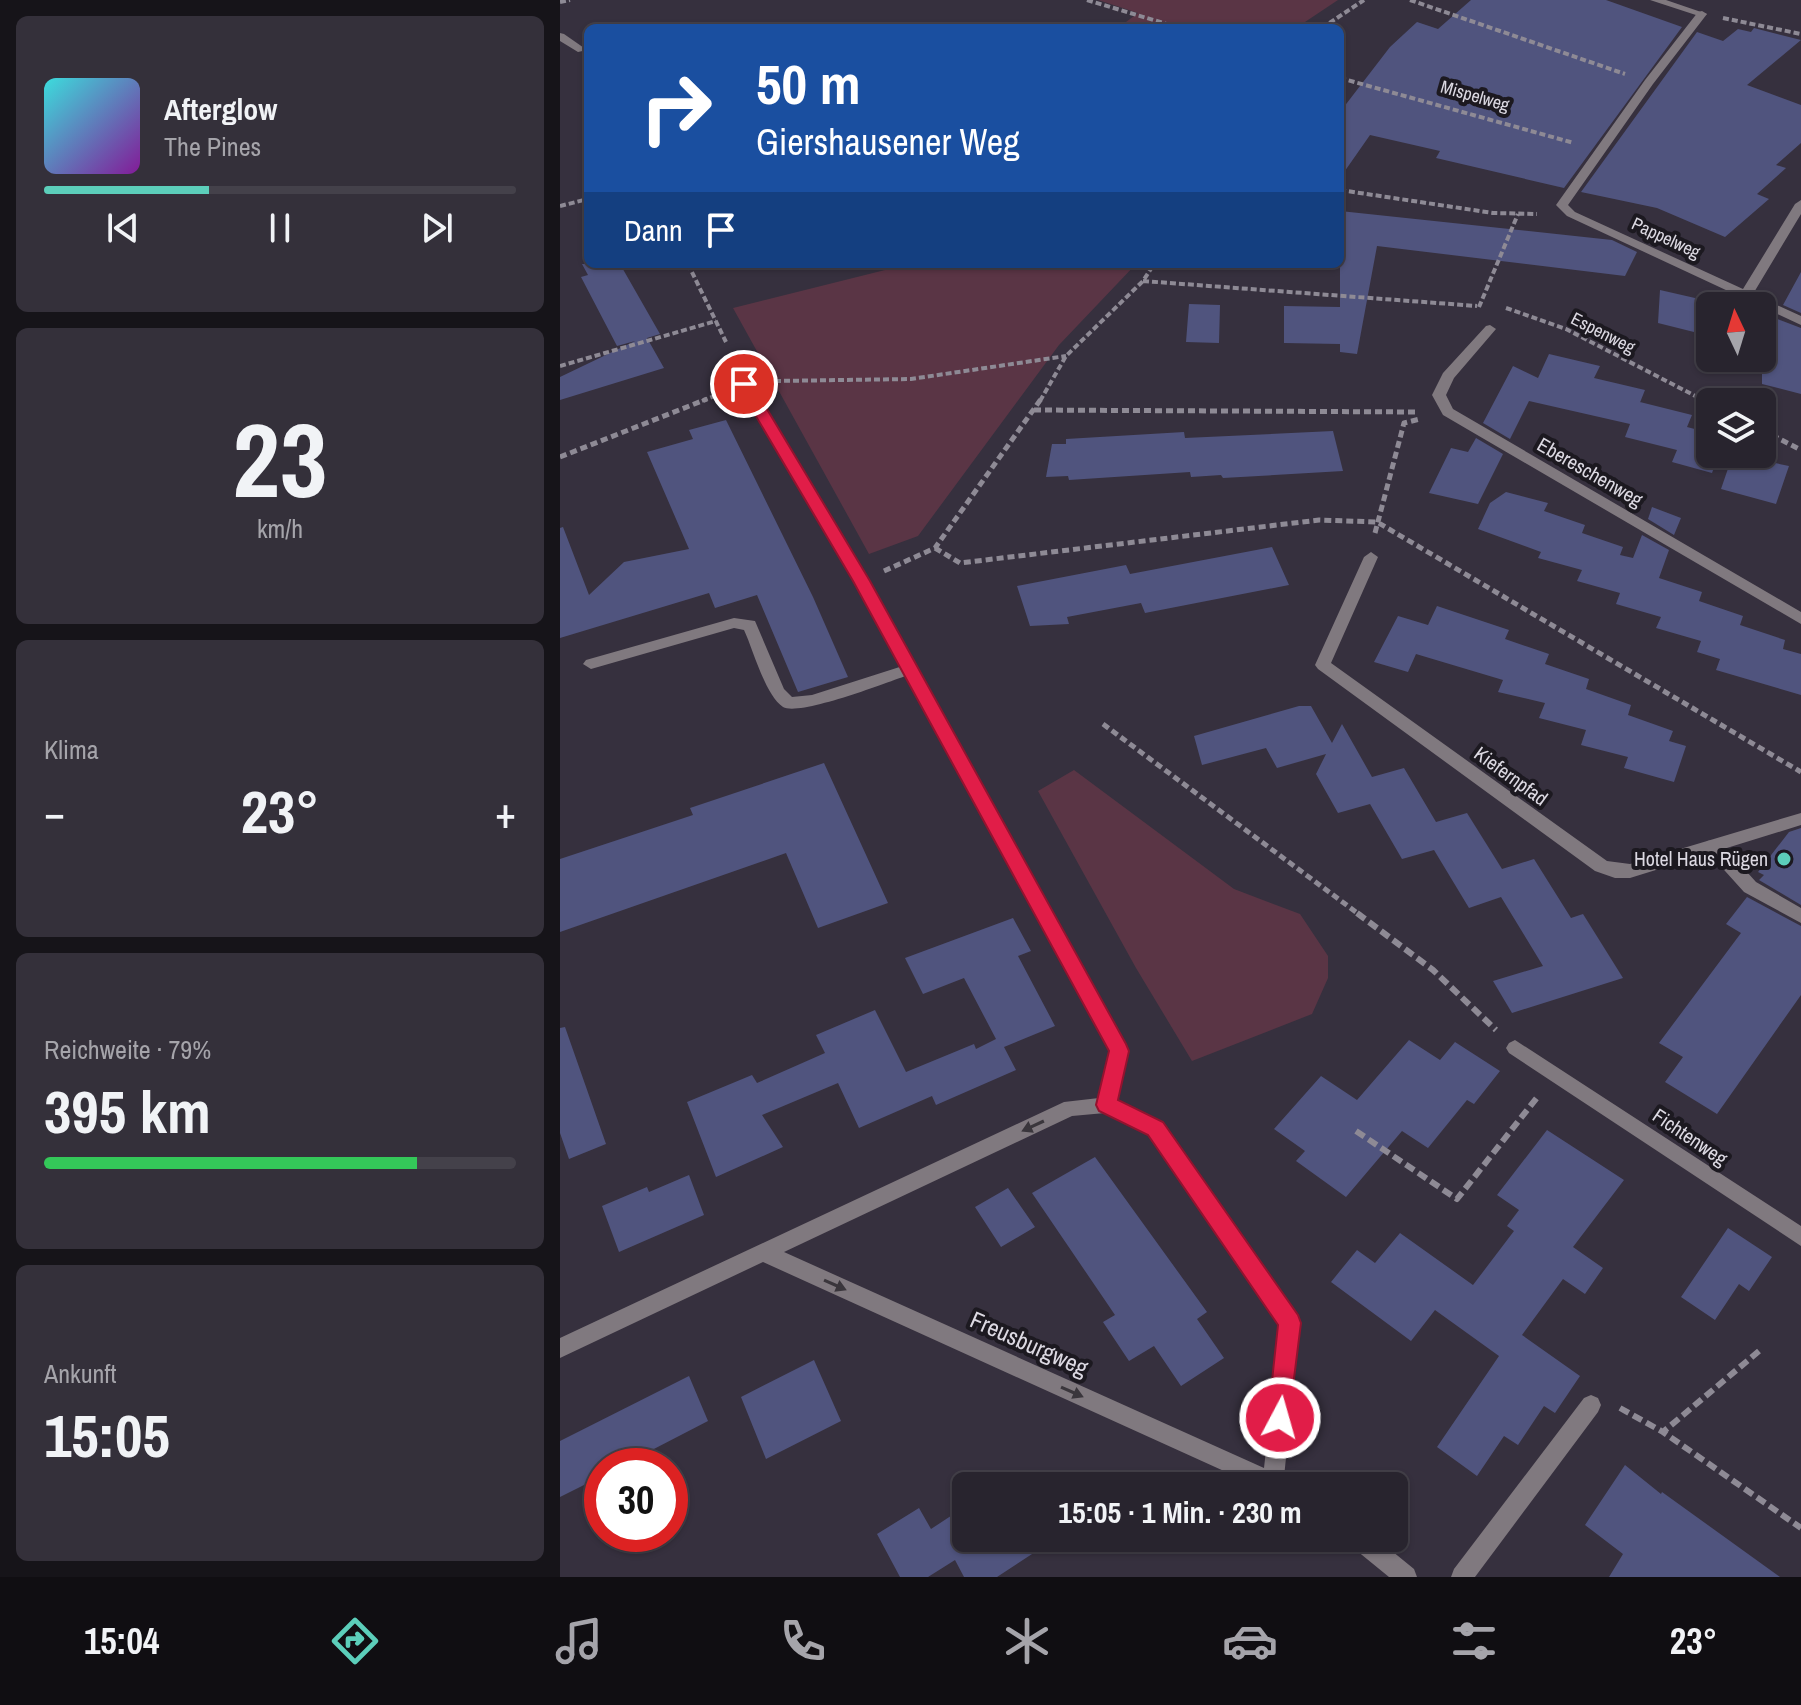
<!DOCTYPE html>
<html lang="de">
<head>
<meta charset="utf-8">
<style>
	:root { --surface:#28242e; --page:#34303a; --text:#f1f3f6; --muted:#a5a4aa; --line:#44414a; --accent:#5cceba }
	body { margin:0; font-family:"Archivo Narrow",sans-serif; background:var(--page); color:var(--text); height:100vh; display:flex; flex-direction:column; font-size:30px; white-space:nowrap }
	* { box-sizing:border-box; margin:0 }
	p { font-size:26px; color:var(--muted) }
	.icon { flex:none; width:44px; height:44px; fill:none; stroke:currentColor; stroke-width:2; stroke-linecap:round; stroke-linejoin:round }
	.map { position:relative; flex:1; overflow:hidden }
	.side { display:flex; flex-direction:column; gap:16px; padding:16px; background:#161419; width:560px }
	.side>* { flex:none }
	.hud { position:absolute; left:24px; top:24px; width:760px; height:244px; border-radius:12px; box-shadow:0 2px 6px #0004,0 0 0 2px var(--line); background:#1a4fa0; color:#fff; overflow:hidden }
	.needle { width:52px; rotate:356deg }
	.fabs { position:absolute; left:1136px; top:292px; display:grid; gap:16px }
	.fabs a { display:grid; place-items:center; width:80px; height:80px; border-radius:12px; background:var(--surface); box-shadow:0 2px 6px #0004,0 0 0 2px var(--line); font-size:40px }
	.speed { position:absolute; left:24px; top:1448px; display:flex; gap:16px; font-size:40px; font-weight:700; text-align:center }
	.speed>* { display:grid; place-content:center; width:104px; height:104px; border-radius:50%; background:var(--surface); box-shadow:0 2px 6px #0004,0 0 0 2px var(--line); line-height:1 }
	.speed .limit { border:12px solid #d22; background:#fff; color:#111 }
	.pin { position:absolute; display:grid; place-items:center; width:68px; height:68px; color:#fff; margin:-34px; border:4px solid #fff; border-radius:50%; box-shadow:0 2px 8px #0007 }
	.me { position:absolute; width:88px; margin:-44px; rotate:6deg; stroke-linejoin:round; filter:drop-shadow(0 0 6px #0008) }
	.turn { display:flex; align-items:center; gap:28px; height:168px; padding:0 40px; font-size:36px }
	.turn .icon { width:104px; height:104px; stroke-width:2.5 }
	.turn b { display:block; font-size:56px; line-height:68px }
	.then { display:flex; align-items:center; height:76px; padding:0 40px; background:#0003; gap:16px; font-size:30px }
	.big { font-size:60px; font-weight:700; line-height:1.1 }
	.side .card { flex:1; display:flex; flex-direction:column; justify-content:center; gap:12px; min-width:0; padding:0 28px; border-radius:12px; background:var(--page) }
	.side .dial { align-items:center; gap:0 }
	.dial b { font-size:104px; line-height:1 }
	.song { display:flex; align-items:center; gap:24px }
	.cover { width:96px; height:96px; border-radius:12px; background:linear-gradient(135deg,hsl(180 70% 55%),hsl(290 70% 35%)) }
	.played { height:8px; border-radius:4px; background:linear-gradient(90deg,var(--accent) 35%,var(--line) 35%) }
	.keys { display:flex; justify-content:space-around; direction:ltr }
	.heat { display:flex; justify-content:space-between; align-items:center; font-size:44px; direction:ltr }
	.charge { height:12px; border-radius:6px; background:linear-gradient(90deg,#34c759 79%,var(--line) 0) }
	.trip { position:absolute; left:392px; top:1472px; width:456px; height:80px; border-radius:12px; background:var(--surface); box-shadow:0 2px 6px #0004,0 0 0 2px var(--line); font-weight:700; line-height:80px; text-align:center }
	.dock { display:flex; height:128px; justify-content:space-around; align-items:center; background:#100e12; color:var(--muted) }
	.dock .icon { width:56px; height:56px }
	.dock .active { color:var(--accent) }
	.dock b { font-size:36px; color:var(--text) }
	main { display:flex; flex:1; min-height:0 }
	.map>svg:first-child { display:block }
	.green { fill:#5a3545 }
	.building { fill:#50547e }
	.lines { fill:none; stroke-linecap:round; stroke-linejoin:round }
	.path-far2 { stroke:#8e8a95; stroke-width:4; stroke-dasharray:6 3; stroke-linecap:butt }
	.path-far1 { stroke:#8e8a95; stroke-width:5; stroke-dasharray:7 4; stroke-linecap:butt }
	.path { stroke:#8e8a95; stroke-width:6; stroke-dasharray:10 5; stroke-linecap:butt }
	.lane { fill:#80797f; fill-rule:evenodd }
	.street { fill:#80797f; fill-rule:evenodd }
	.oneway { fill:#3a363c }
	.route { fill:#e11d48; stroke:#92132f; stroke-width:2 }
	.poi-dot { fill:#5cceba; stroke:#1c1920; stroke-width:3 }
	.labels { text-anchor:middle; stroke-width:8; stroke-linejoin:round; paint-order:stroke }
	.far-street-label { font-size:18px; fill:#dcd9e2; stroke:#1c1920 }
	.street-label { font-size:20px; fill:#dcd9e2; stroke:#1c1920 }
	.poi-label { font-size:20px; fill:#dcd9e2; stroke:#1c1920; text-anchor:end }
	.near-street-label { font-size:24px; fill:#dcd9e2; stroke:#1c1920 }
</style>
</head>
<body>
<main>
<section class="side">
<div class="card">
<div class="song"><i class="cover"></i><div><b>Afterglow</b><p>The Pines</p></div></div>
<div class="played"></div>
<div class="keys"><svg class="icon" aria-label="previous" viewBox="0 0 24 24"><path d="M18 5L8 12l10 7zM5 5v14"/></svg><svg class="icon" aria-label="pause" viewBox="0 0 24 24"><path d="M8 5v14M16 5v14"/></svg><svg class="icon" aria-label="next" viewBox="0 0 24 24"><path d="M6 5l10 7-10 7zM19 5v14"/></svg></div>
</div>
<div class="card dial"><b>23</b><p>km/h</p></div>
<div class="card"><p>Klima</p>
<div class="heat"><a>−</a><b class="big">23°</b><a>+</a></div>
</div>
<div class="card"><p>Reichweite · 79%</p><b class="big">395 km</b><div class="charge"></div></div>
<div class="card"><p>Ankunft</p><b class="big">15:05</b></div>
</section>
<div class="map">
<svg width="1241" height="1577" viewBox="0 0 1241 1577">
	<rect width="100%" height="100%" fill="#36303e"/>
	<path class="green" d="M538 0H778L736 28H558L578 13Z
		M335 264H576L499 345 358 536 309 554 173 308 325 270Z
		M514 770 674 889 740 914 768 956V978L752 1014 632 1061 576 968 478 791Z"/>
	<path class="building" d="M911 0H1046L1122 27 1004 188 876 158 880 151 810 135 780 178V112L830 47 857 22 878 29Z
		M1194 28 1241 40 1187 85 1241 105V143L1216 165 1226 168 1197 194 1209 199 1165 237 1097 208 1021 192 1137 32 1163 41 1178 29 1191 32Z
		M780 211 1052 240 1077 252 1065 276 817 246 797 354 780 352V344L724 343V306L780 307Z
		M22 264H60L100 334 87 338 104 368 0 400V377L75 341 57 346 21 277 28 275Z
		M1241 272V313L1223 305Z
		M1100 290 1170 306H1150V336L1098 323Z
		M629 304 660 305 659 343 626 342Z
		M1202 313 1241 328V394L1202 384Z
		M989 354 1040 366 1034 378 1085 390 1079 405 1080 402 1132 415 1127 427 1150 433V454H1159L1152 473 1112 462 1117 450 1065 437 1070 424 969 401 950 439 923 423 953 366 978 378Z
		M166 420 253 597 288 677 238 692 197 595 155 608 149 593 0 638V528L3 527 29 595 64 562 129 549 87 452 133 439 129 430Z
		M773 431 783 471 663 478 661 475 631 477 630 472 509 480 508 476 486 477 492 444H506V439L624 432 625 438Z
		M916 438 943 454 918 504 869 493 891 448 908 452Z
		M1173 454 1229 466 1216 504 1161 489Z
		M946 492 988 503 984 511 1025 525 1022 533 1063 547 1060 555 1073 558 1082 535 1109 550 1099 578 1142 592 1139 601 1183 616 1180 625 1225 640 1223 649 1241 654V695L1156 670 1160 659 1137 652 1141 641 1096 628 1101 617 1056 604 1060 593 1017 581 1022 570 978 558 981 552 918 529 930 503Z
		M1092 507 1121 518 1114 535 1088 519Z
		M712 547 729 585 585 613 581 603 507 617 509 624 470 626 457 586 566 565 570 574Z
		M877 606 949 630 945 639 989 654 985 664 1029 679 1026 689 1071 705 1068 715 1113 731 1109 741 1126 746 1114 782 1064 768 1068 757 1021 745 1026 730 979 718 985 703 938 692 943 680 856 654 848 672 814 662 838 616 868 625Z
		M739 706H751L772 743 782 724 812 777 844 768 876 822 907 813 942 869 974 859 1011 918 1023 914 1063 978 952 1013 933 981 983 966 941 897 909 908 874 850 842 859 810 804 778 813 756 774 766 754 717 768 706 748 642 765 634 736Z
		M264 763 328 903 258 928 226 853 0 932V859L133 815 130 808Z
		M1241 828V905L1199 880 1204 875 1198 872 1229 832Z
		M1187 897 1241 926V995L1157 1114 1105 1082 1123 1057 1099 1043 1181 933 1166 924Z
		M453 918 471 951 458 956 495 1026 444 1047 456 1070 376 1105 372 1096 299 1128 278 1083 202 1115 223 1147 156 1177 127 1102 192 1075 197 1083 265 1053 256 1035 315 1010 346 1072 414 1044 416 1049 436 1039 404 978 363 994 345 958Z
		M5 1027 46 1144 9 1159 0 1133V1028Z
		M849 1040 880 1060 895 1042 940 1071 914 1104 907 1100 868 1148 842 1131 786 1197 736 1161 745 1151 714 1129 761 1076 797 1100Z
		M987 1130 1064 1180 1013 1247 1043 1268 1025 1294 1003 1279 962 1335 1020 1376 995 1413 984 1406 958 1445 944 1436 917 1476 877 1447 939 1356 875 1310 851 1341 771 1282 797 1250 815 1263 840 1233 913 1285 954 1231 947 1226 959 1210 937 1195Z
		M535 1157 647 1312 637 1319 664 1358 621 1386 594 1346 569 1361 543 1322 555 1315 472 1193Z
		M129 1175 144 1215 59 1252 42 1206 87 1187 89 1192Z
		M448 1188 475 1227 441 1247 415 1207Z
		M1168 1228 1212 1257 1189 1291 1179 1284 1155 1320 1121 1297Z
		M254 1360 281 1421 206 1459 181 1397Z
		M129 1376 148 1421 61 1466H42V1476L0 1497V1441Z
		M1065 1465 1101 1494 1102 1492 1220 1577H1049L1063 1554 1025 1525Z
		M406 1506V1538L495 1539 437 1577H404L395 1560 368 1577H340L317 1534 359 1508 371 1529Z"/>
	<g class="lines">
		<path class="path-far2" d="M527 0 620 28
			M850 0 1065 74
			M0 2 10 0
			M1163 18 1241 34
			M762 28 804 0
			M780 78 1014 143
			M780 190 933 213 977 214
			M0 206 28 199
			M128 264 166 342
			M583 281 917 306
			M919 307 958 214
			M946 308 1006 329 1145 401
			M0 366 156 321
			M215 381 351 379 506 356
			M142 401 159 394
			M480 401 506 356 583 281 594 264"/>
		<path class="path-far1" d="M1142 399 1150 403
			M474 410 859 412
			M1202 430 1241 450
			M0 457 147 399
			M815 533 844 423 860 419
			M375 548 400 563 759 520 817 522 1241 772
			M324 571 375 548 481 399
			M543 724 800 915"/>
		<path class="path" d="M797 913 873 970 936 1030
			M796 1131 897 1199 979 1095
			M1199 1351 1103 1432 1241 1528
			M1060 1408 1103 1432"/>
		<path class="lane" d="M1090 0H1106L1147 14 1142 17Z
			M174 618 195 621 224 689 232 697 252 695 349 664 357 669 354 673C333 680 240 717 223 707 205 695 193 649 184 630L174 628 31 669 23 664 26 660Z
			M1153 840 1159 841 1196 882 1241 908V923L1184 892 1147 851 1145 846 1147 841Z
			M1031 1395 1038 1398 1041 1405 1038 1412 915 1577H891L894 1569 1024 1398Z"/>
		<path class="street" d="M1142 11 1147 14 1093 84 1008 205 1015 212 1183 289 1235 204 1241 200V214L1193 294 1241 316V325L1007 216 996 205 1085 80 1138 12Z
			M0 33 4 34 27 50 18 52 0 41Z
			M930 325 936 329 894 378 886 395 893 409 1241 612V624L883 415 872 395 883 373 926 326Z
			M176 358 182 362 191 384 308 581 565 1046 568 1051 556 1101 602 1123 737 1316 740 1323 724 1477 728 1479 732 1486H697L203 1262 0 1358V1338L504 1102 539 1098 550 1051 294 581 177 384 170 362ZM545 1113 588 1135 720 1325 704 1468 224 1252 512 1116Z
			M811 552 818 557 771 663 1047 861 1070 864 1241 813V825L1070 878H1055L1035 871 758 669 755 665 804 557Z
			M955 1040 1241 1226V1246L949 1053 946 1048 949 1043Z
			M788 1538H816L854 1569 857 1577H829L791 1546Z"/>
	</g>
	<defs><path id="oneway-solid" d="M-6-.8H1V-3.2L6.5 0L1 3.2V.8H-6Z" transform="scale(2)"/></defs>
	<g class="oneway">
		<use href="#oneway-solid" transform="translate(473 1126) rotate(155)"/>
		<use href="#oneway-solid" transform="translate(275 1285) rotate(24)"/>
		<use href="#oneway-solid" transform="translate(512 1392) rotate(24)"/>
	</g>
	<path class="route" d="M184 379 192 384 310 581 566 1044 569 1051 558 1100 603 1122 738 1315 741 1323 728 1426 720 1430 712 1426 708 1418 718 1325 588 1135 539 1111 536 1105 549 1051 293 581 177 384Z"/>
	<circle class="poi-dot" cx="1224" cy="859" r="8"/>
	<g class="labels">
		<g class="far-street-label">
			<text transform="translate(915 96) rotate(16)" y="6">Mispelweg</text>
			<text transform="translate(1106 238) rotate(25)" y="6">Pappelweg</text>
			<text transform="translate(1043 333) rotate(27)" y="6">Espenweg</text>
		</g>
		<g class="street-label">
			<text transform="translate(1030 472) rotate(30)" y="7">Ebereschenweg</text>
			<text transform="translate(951 776) rotate(36)" y="7">Kiefernpfad</text>
			<text transform="translate(1130 1137) rotate(34)" y="7">Fichtenweg</text>
		</g>
		<g class="poi-label">
			<text x="1208" y="866">Hotel Haus Rügen</text>
		</g>
		<g class="near-street-label">
			<text transform="translate(469 1344) rotate(24)" y="8">Freusburgweg</text>
		</g>
	</g>
</svg>
<div class="fabs">
<a><svg class="needle" viewBox="-14 -14 28 28"><path d="M0-13l5 13h-10z" fill="#e53935"/><path d="M0 13l5-13h-10z" fill="#a5a4aa"/></svg></a>
<a><svg class="icon" aria-label="layers" viewBox="0 0 24 24"><path d="M12 4l9 5-9 5-9-5zM3 14l9 5 9-5"/></svg></a>
</div>
<div class="speed"><div class="limit">30</div></div>
<div class="pin" style="left:184px;top:384px;background:#d93025"><svg class="icon" aria-label="arrive" viewBox="0 0 24 24"><path d="M6 21V4h12l-3 4 3 4H6"/></svg></div>
<svg class="me" style="left:720px;top:1418px" viewBox="-20 -20 40 40"><circle r="17" fill="#e11d48" stroke="#fff" stroke-width="3"/><path d="M0-11L8 9 0 5-8 9z" fill="#fff"/></svg>
<div class="trip">15:05 · 1 Min. · 230 m</div>
<div class="hud">
<div class="turn"><svg class="icon" aria-label="right" viewBox="0 0 24 24"><path d="M7 20v-9h11M14 6l5 5-5 5"/></svg><div><b>50 m</b>Giershausener Weg</div></div>
<div class="then">Dann<svg class="icon" aria-label="arrive" viewBox="0 0 24 24"><path d="M6 21V4h12l-3 4 3 4H6"/></svg></div>
</div>
</div>
</main>
<nav class="dock">
<b>15:04</b>
<svg class="icon active" aria-label="directions" viewBox="0 0 24 24"><path d="M12 3l9 9-9 9-9-9zM9 14v-3h6M13 9l2 2-2 2"/></svg>
<svg class="icon" aria-label="music" viewBox="0 0 24 24"><path d="M9 18V5l10-2v13"/><circle cx="6" cy="18" r="3"/><circle cx="16" cy="16" r="3"/></svg>
<svg class="icon" aria-label="phone" viewBox="0 0 24 24"><path d="M5 4h4l2 5-3 2q2 4 5 5l2-3 5 2v4C11 20 4 13 5 4z"/></svg>
<svg class="icon" aria-label="climate" viewBox="0 0 24 24"><path d="M12 3v18M4 7l16 10M4 17L20 7"/></svg>
<svg class="icon" aria-label="car" viewBox="0 0 24 24"><path d="M5 17H2v-5l4-1 3-4h7l3 4 3 1v5h-3M9 17h6M6 11h13"/><circle cx="7" cy="17" r="2"/><circle cx="17" cy="17" r="2"/></svg>
<svg class="icon" aria-label="filters" viewBox="0 0 24 24"><path d="M4 7h16M4 17h16"/><circle cx="9" cy="7" r="2"/><circle cx="15" cy="17" r="2"/></svg>
<b>23°</b>
</nav>
</body>
</html>
